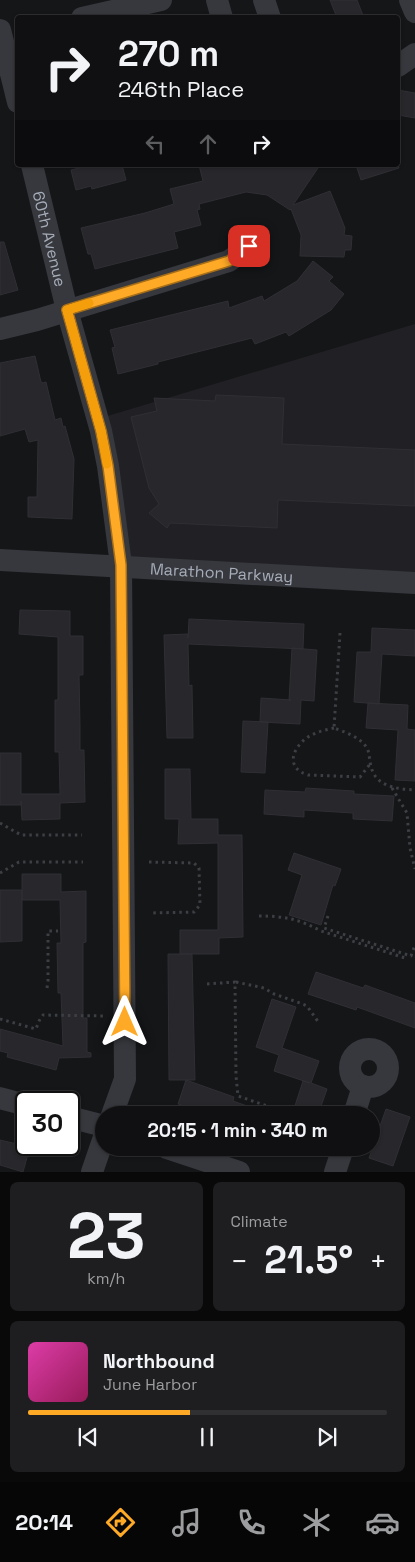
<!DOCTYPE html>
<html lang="en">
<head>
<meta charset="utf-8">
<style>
	:root { --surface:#101012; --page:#1e1e20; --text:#f1f3f6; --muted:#9c9d9f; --line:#303032; --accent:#ffaa26 }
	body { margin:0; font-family:"Space Grotesk",sans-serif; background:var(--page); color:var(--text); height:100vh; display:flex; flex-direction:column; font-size:19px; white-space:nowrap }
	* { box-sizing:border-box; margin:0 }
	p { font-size:16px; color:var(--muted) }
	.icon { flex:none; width:28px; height:28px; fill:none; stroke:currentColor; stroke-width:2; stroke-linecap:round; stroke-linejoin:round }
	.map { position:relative; height:1172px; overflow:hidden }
	.panel { display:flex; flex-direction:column; gap:10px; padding:10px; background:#09090a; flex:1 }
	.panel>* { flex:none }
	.banner { position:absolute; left:15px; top:15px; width:385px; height:152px; border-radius:5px; box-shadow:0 1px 4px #0004,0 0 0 1px var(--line); background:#101012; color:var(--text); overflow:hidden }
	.speed { position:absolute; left:15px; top:1091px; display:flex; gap:10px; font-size:25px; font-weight:700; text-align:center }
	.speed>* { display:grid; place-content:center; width:65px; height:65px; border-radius:50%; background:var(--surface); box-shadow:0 1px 4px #0004,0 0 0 1px var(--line); line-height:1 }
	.speed .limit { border:2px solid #111; border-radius:8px; background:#fff; color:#111 }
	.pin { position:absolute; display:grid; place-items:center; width:42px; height:42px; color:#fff; margin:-21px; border-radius:10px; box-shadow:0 2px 8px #0006 }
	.me { position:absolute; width:55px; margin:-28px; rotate:0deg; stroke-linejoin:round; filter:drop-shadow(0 0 4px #0008) }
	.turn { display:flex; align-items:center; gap:18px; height:105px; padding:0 20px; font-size:22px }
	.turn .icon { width:65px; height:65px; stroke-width:2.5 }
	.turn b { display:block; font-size:35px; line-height:42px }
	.lanes { display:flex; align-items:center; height:48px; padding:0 20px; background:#0003; justify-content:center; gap:25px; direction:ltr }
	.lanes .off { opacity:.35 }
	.big { font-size:38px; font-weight:700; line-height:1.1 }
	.panel .widget { flex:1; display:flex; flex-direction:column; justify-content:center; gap:8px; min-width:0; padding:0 18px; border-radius:8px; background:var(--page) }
	.panel .dial { align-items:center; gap:0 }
	.dial b { font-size:65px; line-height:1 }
	.song { display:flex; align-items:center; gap:15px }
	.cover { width:60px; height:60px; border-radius:8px; background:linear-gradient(135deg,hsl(320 70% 55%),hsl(330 70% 35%)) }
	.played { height:5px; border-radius:2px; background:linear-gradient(90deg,var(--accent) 45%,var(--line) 45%) }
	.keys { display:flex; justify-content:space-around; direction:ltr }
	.heat { display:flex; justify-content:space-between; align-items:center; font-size:28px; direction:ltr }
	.panel .tiles { flex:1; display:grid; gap:10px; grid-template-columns:1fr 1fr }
	.widget:last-child { grid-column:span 2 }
	.trip { position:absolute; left:95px; top:1106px; width:285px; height:50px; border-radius:25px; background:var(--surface); box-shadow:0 1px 4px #0004,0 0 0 1px var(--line); font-weight:700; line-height:50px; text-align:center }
	.dock { display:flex; height:80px; justify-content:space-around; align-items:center; background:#060607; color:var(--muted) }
	.dock .icon { width:35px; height:35px }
	.dock .current { color:var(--accent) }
	.dock b { font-size:22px; color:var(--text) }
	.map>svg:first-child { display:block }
	.built { fill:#212125 }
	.building { fill:#28282c; stroke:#2f2f34 }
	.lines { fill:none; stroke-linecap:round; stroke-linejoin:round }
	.path { stroke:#3c3f44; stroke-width:3; stroke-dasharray:2.5 4; stroke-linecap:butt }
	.minor { stroke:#36383d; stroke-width:22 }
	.route-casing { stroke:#a66e19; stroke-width:12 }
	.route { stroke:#ffaa26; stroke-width:9 }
	.slow { stroke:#f59e0b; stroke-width:9 }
	.labels { text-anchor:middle; stroke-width:5; stroke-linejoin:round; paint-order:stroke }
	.street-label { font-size:16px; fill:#a6adb9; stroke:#101113 }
</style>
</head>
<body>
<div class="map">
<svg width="415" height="1172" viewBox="0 0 415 1172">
	<rect width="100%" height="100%" fill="#151618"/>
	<path class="built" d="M415 324V584L124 563 104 417Z"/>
	<path class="building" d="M330 0H357L364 18H337Z
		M398 90 415 93V118L398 115Z
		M90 165H122L126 180 92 189 91 186 76 190 71 170Z
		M199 165H320L293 205 330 191 345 228 344 235 352 236 351 250H345L344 257 300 256 301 235 291 209 290 210 267 195 246 192 199 204 200 209 197 210 201 225 174 232 178 248 95 269 91 254H88L81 228 145 213 174 204 170 189 203 181Z
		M356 165H398L399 168 361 180Z
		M0 242H4L18 290 0 295Z
		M313 261 333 277 329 281 344 294 331 310 289 336 286 332 255 344 252 338 158 362V364L118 374 112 348 115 347 110 330 228 301 229 308 262 296 264 301 297 281Z
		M35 356 41 382 43 383 46 382 55 420 61 418 63 427 65 426 74 459 72 519 28 517V497H37L38 440 29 442 25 429 0 436V363Z
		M216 395 284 398 282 444 415 450V506L278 500 277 528 170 523 167 528 149 513 159 504 149 488 131 417 157 411 154 398 215 401Z
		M20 610 70 611V636H83V675H79L80 726V750H84L85 802 60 803V819L22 820 21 801V805H0V753H21V794H60L59 752H55V700H58V637L19 634Z
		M189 619 304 624 303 649 188 644 189 686 192 685 193 738H167L164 635 188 634V638Z
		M372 628 415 630V656L382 654 379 704 354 702 357 652H371Z
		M292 648 317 650 314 701 301 700 300 724 260 722 261 698 291 700H289Z
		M368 703 408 705 407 729 415 730V781L395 780 398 730 366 728Z
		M243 721 268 722 265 773 241 772Z
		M165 769H190L191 819H218V835H242L243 937 219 938V954H180V930H218V843L178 844 179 819H165Z
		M306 788 354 791V794L394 796 392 821 353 819V813L304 810V817L264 814 265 790 305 792Z
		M294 853 341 869 335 886 333 885 321 925 289 915 302 875 288 870Z
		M22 874H61V892L86 891V942L83 943V1018H87V1052L91 1053V1057L59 1058 56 1070 7 1057 8 1053 0 1051V1029L63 1046 61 993H58L57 943H61L60 900H22Z
		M0 890H22V941L0 942Z
		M168 954H192L195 1080H169Z
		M316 972 363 988 365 985 415 1003V1028L357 1007 356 1010 308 994Z
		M272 999 296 1007 282 1048 319 1061 311 1083 327 1089 318 1115H292L303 1081 310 1083 274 1071 279 1055 256 1047Z
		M186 1080 234 1097 233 1101 267 1113 266 1115H211L178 1104Z
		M386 1109 410 1117 393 1166 369 1158Z
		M0 1140 30 1147 23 1172 0 1165Z"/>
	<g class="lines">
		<path class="path" d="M340 633 334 728C345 732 360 737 367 748 370 754 369 760 371 766 375 787 398 789 415 790
			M334 728C325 730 316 732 308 737 292 748 285 768 308 775L360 777 370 764
			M392 788 407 813 410 848 415 869
			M0 823 21 835H82
			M149 862 194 863 199 868 200 905 194 912 150 913
			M0 873 19 862H83
			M259 916C284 916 299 919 321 931L408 959
			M328 916 324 928 411 956 415 945
			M236 982 264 988 274 994 300 1003 307 1006 319 1023
			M207 984 235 982 236 1076 238 1096 270 1107
			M47 988 48 981V931H58
			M0 1019 36 1029 39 1021 43 1015 105 1016"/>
		<g class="minor">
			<path d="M217 0 222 18"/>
			<path d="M264 0 270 18"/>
			<path d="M410 0 415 12"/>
			<path d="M82 18 161 0"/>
			<path d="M0 30 18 102"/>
			<path d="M398 66 415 54"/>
			<path id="s1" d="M32 165 67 310 101 431 108 466 121 565 125 1079 112 1115"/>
			<path d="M0 329 37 320 229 261 249 246"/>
			<path id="s2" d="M0 560 415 583"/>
			<circle cx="369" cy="1068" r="19"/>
			<path d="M0 1098 26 1105"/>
			<path d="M354 1115 363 1086"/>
			<path d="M69 1117 104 1126"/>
			<path d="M167 1148 239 1172"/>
			<path d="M92 1172 104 1137"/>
			<path d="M335 1172 343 1148"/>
		</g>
	</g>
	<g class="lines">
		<g class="route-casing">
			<path id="route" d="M125 1022 121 565 108 466 101 431 67 310 229 261 249 246"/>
		</g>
		<use href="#route" class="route"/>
		<path class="slow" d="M89 303 67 310 101 431 107 464"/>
	</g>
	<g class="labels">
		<g class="street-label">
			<text dy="6" stroke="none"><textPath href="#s1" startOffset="76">60th Avenue</textPath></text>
			<text dy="6" stroke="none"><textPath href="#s2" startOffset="222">Marathon Parkway</textPath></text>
		</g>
	</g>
</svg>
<div class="speed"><div class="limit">30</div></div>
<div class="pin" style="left:249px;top:246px;background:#d93025"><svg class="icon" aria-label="arrive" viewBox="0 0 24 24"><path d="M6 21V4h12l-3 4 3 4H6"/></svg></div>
<svg class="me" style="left:125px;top:1022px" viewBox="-20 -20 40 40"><path d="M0-17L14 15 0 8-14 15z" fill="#ffaa26" stroke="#fff" stroke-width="4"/></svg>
<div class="trip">20:15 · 1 min · 340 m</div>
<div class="banner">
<div class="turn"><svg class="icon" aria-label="right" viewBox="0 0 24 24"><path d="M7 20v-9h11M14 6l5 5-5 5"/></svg><div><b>270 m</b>246th Place</div></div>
<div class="lanes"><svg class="icon off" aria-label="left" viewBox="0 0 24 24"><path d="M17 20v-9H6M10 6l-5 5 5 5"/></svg><svg class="icon off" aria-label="ahead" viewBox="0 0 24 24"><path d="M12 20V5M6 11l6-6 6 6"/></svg><svg class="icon" aria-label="right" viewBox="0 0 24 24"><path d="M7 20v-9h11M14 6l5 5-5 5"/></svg></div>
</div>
</div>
<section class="panel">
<div class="tiles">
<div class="widget dial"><b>23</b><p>km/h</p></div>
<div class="widget"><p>Climate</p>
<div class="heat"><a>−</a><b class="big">21.5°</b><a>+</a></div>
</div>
<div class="widget">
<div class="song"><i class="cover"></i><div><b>Northbound</b><p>June Harbor</p></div></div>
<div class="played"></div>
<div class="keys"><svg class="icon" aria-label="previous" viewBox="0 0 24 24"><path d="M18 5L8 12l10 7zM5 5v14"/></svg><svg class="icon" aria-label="pause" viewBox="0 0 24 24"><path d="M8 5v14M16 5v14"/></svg><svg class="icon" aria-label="next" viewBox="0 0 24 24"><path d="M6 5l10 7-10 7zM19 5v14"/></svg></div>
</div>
</div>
</section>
<nav class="dock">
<b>20:14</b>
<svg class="icon current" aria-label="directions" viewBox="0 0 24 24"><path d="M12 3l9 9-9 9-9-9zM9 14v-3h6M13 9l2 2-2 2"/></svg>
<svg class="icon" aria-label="music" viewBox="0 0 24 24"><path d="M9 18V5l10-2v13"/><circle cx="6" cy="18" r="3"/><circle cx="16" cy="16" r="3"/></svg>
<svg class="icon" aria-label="phone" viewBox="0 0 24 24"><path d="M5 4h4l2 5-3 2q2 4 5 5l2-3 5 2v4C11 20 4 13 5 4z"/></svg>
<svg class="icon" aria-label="climate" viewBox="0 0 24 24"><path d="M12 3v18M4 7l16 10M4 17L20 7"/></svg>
<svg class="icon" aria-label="car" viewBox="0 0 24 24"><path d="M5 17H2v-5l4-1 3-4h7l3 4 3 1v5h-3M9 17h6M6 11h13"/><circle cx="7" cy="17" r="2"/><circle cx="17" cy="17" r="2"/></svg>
</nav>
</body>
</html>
